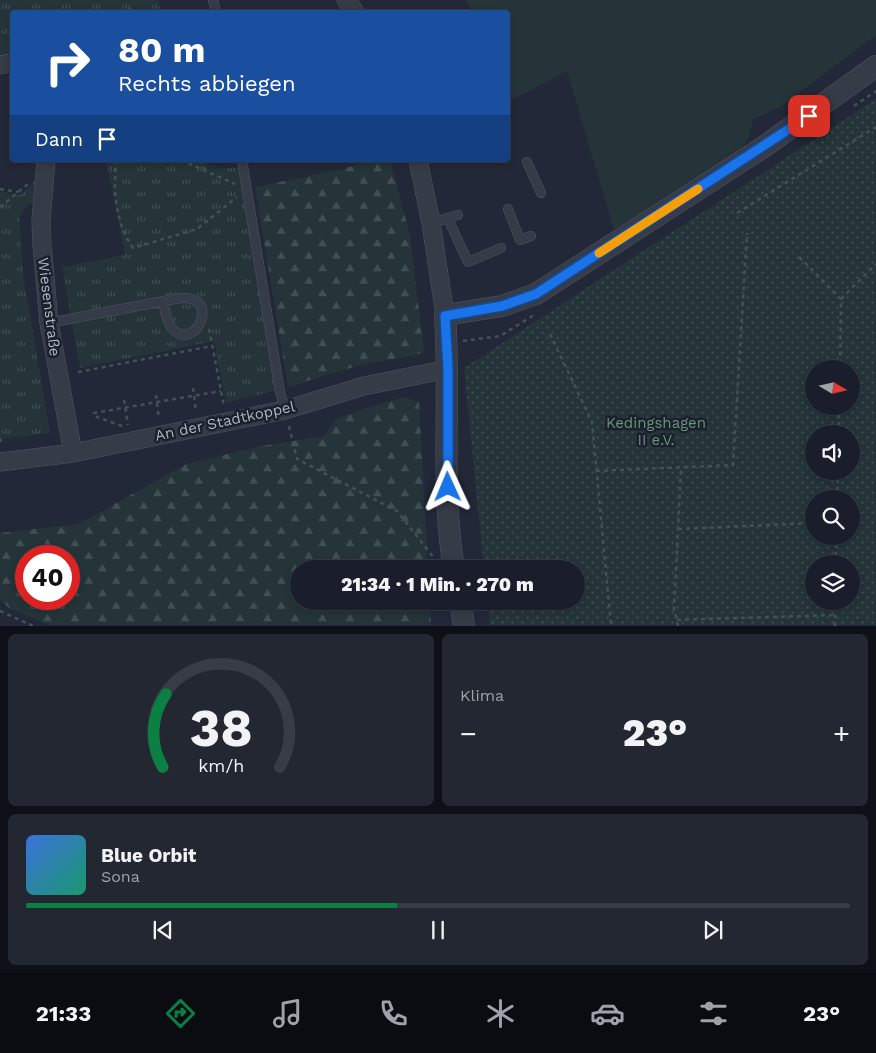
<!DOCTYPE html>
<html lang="de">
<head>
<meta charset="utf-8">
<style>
	:root { --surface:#1a1e2a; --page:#232732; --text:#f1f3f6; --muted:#9fa2a8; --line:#383c47; --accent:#0b8043 }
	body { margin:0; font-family:"Work Sans",sans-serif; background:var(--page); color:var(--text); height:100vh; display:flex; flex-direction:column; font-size:19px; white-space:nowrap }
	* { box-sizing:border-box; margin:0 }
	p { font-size:16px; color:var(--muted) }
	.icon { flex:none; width:28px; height:28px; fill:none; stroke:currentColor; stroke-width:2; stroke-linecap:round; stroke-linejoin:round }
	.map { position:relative; height:626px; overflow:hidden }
	.side { display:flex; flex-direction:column; gap:8px; padding:8px; background:#0e1017; flex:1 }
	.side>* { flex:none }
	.top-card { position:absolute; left:10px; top:10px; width:500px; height:152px; border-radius:5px; box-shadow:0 2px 8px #0003,0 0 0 1px var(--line); background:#1a4fa0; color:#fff; overflow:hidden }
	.needle { width:32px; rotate:99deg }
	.fabs { position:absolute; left:805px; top:360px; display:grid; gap:10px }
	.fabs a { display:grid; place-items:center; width:55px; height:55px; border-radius:50%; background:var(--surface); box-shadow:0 2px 8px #0003,0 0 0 1px var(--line); font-size:25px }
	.speed { position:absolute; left:15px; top:545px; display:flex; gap:10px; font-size:25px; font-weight:700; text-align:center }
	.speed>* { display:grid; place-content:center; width:65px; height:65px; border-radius:50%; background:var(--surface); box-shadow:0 2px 8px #0003,0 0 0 1px var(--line); line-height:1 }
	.speed .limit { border:8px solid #d22; background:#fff; color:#111 }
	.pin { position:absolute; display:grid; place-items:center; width:42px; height:42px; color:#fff; margin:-21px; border-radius:10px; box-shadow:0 2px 8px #0006 }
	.me { position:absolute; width:55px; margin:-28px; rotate:359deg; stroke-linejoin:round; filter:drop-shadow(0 0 4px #0008) }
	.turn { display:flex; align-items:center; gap:18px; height:105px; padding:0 25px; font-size:22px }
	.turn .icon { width:65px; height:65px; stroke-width:2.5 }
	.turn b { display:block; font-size:35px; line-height:42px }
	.then { display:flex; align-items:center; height:48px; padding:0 25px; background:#0003; gap:10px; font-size:19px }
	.big { font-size:38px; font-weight:800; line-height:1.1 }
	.side .tile { flex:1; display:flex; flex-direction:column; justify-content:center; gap:8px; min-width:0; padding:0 18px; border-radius:8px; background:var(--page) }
	.side .dial { align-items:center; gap:0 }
	.dial svg { height:130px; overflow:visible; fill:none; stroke:var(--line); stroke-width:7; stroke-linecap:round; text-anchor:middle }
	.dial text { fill:var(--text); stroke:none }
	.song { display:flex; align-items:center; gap:15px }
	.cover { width:60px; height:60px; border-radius:8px; background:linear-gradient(135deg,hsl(220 70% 55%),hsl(160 70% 35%)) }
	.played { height:5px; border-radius:2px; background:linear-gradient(90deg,var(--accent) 45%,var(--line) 45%) }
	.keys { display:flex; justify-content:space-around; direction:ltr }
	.heat { display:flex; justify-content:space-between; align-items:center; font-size:28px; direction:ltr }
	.side .tiles { flex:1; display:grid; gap:8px; grid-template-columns:1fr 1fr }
	.tile:last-child { grid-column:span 2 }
	.trip { position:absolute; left:290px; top:560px; width:295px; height:50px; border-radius:25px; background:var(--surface); box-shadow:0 2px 8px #0003,0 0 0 1px var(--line); font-weight:800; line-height:50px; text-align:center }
	.tab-bar { display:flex; height:80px; justify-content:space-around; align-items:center; background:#0a0c11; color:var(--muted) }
	.tab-bar .icon { width:35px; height:35px }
	.tab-bar .current { color:var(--accent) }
	.tab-bar b { font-size:22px; color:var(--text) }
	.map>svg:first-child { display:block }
	.grass { fill:#243439 }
	.forest { fill:url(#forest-firs); fill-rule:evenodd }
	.park { fill:url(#park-tufts) }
	.garden { fill:url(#garden-dots); fill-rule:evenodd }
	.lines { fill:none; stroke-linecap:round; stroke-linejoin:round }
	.service-casing { stroke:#505563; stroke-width:10 }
	.minor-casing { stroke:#505563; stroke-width:19 }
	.tertiary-casing { stroke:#505563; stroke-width:22 }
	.path { stroke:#425156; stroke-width:2.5; stroke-dasharray:4 4; stroke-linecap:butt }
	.service { stroke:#363b48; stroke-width:9 }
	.minor { stroke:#363b48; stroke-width:18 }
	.tertiary { stroke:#363b48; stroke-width:21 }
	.route-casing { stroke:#114b97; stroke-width:12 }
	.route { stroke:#1a73e8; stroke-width:9 }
	.slow { stroke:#f59e0b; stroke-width:9 }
	.labels { text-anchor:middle; stroke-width:5; stroke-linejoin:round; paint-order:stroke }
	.street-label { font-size:15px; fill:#b0b5c5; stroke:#1b202d }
	.park-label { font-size:15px; fill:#699479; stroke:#1b202d }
</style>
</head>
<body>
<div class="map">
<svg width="876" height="626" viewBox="0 0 876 626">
	<defs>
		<pattern id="forest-firs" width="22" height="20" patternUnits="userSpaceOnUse" patternTransform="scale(1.25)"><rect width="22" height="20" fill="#243439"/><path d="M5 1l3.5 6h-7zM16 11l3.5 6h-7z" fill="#414f54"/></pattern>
		<pattern id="park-tufts" width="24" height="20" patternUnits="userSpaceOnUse" patternTransform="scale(1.25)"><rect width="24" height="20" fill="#243439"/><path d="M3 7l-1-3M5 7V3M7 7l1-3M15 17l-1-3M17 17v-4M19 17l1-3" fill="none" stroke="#414f54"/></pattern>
		<pattern id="garden-dots" width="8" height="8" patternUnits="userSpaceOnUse" patternTransform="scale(1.25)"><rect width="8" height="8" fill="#243439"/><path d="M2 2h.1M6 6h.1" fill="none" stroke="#414f54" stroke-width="1.8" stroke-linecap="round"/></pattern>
	</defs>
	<rect width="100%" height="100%" fill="#222838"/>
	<path class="grass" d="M466 0H876V35L780 107 753 119 750 135 743 146 614 230 567 71 508 102V12H466L470 10Z"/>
	<path class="forest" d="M371 160H390L410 235 424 353 357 366 288 387 255 187 343 169Z
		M403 397 419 402 428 569H299V601H430L431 625H49L9 608 0 600V533L79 524 186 464 261 446 324 436 337 418ZM26 556H69V599H26Z"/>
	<path class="park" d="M0 0H159L160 12H12V57L0 58Z
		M106 160H202C212 170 226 169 239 167L277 390 226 403 214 341 80 368 62 267 125 255Z
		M38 178 36 200 27 206 20 216V230L24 280 50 433 0 439V191L20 195Z"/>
	<path class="garden" d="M876 99V625H490L487 601H576V569H484L464 368ZM814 369H851V406H814ZM814 434H851V471H814ZM814 499H851V536H814ZM814 564H851V601H814Z"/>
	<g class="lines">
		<g class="service-casing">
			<path id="service" d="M213 0 216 12
				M242 160 280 392 285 410
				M527 162 541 193
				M508 209 520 240 531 236
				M448 219 468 262 501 248
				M431 223 458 215
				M49 323C91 315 132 307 174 299 226 289 195 357 171 327 166 320 165 309 163 301"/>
		</g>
		<g class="minor-casing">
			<path id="minor" d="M346 0 355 12
				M0 65 12 63
				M46 160 41 221 42 245 49 323 73 453
				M418 160 431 223 445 315
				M0 462 73 453 285 410 364 386 448 369"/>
		</g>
		<g class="tertiary-casing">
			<path id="tertiary" d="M454 569C440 485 451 400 445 315L502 306 536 294 765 146 876 66
				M460 601 464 626"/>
		</g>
		<path class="path" d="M112 12 132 9 144 12
			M854 106 876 91
			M117 160C112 189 116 224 133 248L197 229 237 197
			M181 160 235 184
			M199 160 205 170
			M0 189 18 192
			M0 207 28 184
			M737 213 876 127
			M799 257 841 299 840 369
			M841 299 876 264
			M209 329 224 406
			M550 334 592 422 611 626
			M463 341 500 336 534 315
			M78 372 212 346
			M193 388 196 412
			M156 395 159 419
			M124 400 128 425
			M122 426 94 416V413L221 391
			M289 426 297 459 397 511 434 558
			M839 434V406
			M0 438 1 443
			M596 471 733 465 747 233
			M837 499 838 471
			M678 529 814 523
			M836 564V536
			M0 611 33 626
			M677 620 835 615
			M678 626 674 609 681 468
			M835 626V601"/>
		<use href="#service" class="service"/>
		<use href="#minor" class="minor"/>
		<use href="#tertiary" class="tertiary"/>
	</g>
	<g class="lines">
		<g class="route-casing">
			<path id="route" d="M448 487V369L445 316 502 306 536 294 809 116"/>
		</g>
		<use href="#route" class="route"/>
		<path class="slow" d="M599 253 698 189"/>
	</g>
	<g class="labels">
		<g class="street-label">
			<text transform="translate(49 307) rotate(83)" y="5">Wiesenstraße</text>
			<text transform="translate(225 421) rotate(-12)" y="5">An der Stadtkoppel</text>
		</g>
		<g class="park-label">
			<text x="656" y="428">Kedingshagen<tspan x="656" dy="17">II e.V.</tspan></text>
		</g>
	</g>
</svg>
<div class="fabs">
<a><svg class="needle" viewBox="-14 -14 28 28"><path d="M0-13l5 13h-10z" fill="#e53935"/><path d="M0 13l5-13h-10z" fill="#9fa2a8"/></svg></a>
<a><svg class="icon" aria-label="sound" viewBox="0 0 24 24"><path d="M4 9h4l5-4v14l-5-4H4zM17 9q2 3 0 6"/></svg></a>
<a><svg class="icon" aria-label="search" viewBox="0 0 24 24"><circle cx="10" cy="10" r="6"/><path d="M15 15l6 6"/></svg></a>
<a><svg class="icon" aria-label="layers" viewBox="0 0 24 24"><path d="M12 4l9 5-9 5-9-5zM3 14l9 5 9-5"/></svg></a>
</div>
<div class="speed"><div class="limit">40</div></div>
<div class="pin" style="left:809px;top:116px;background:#d93025"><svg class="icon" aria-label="arrive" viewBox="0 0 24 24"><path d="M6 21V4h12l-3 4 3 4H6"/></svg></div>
<svg class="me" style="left:448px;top:487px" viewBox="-20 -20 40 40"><path d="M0-17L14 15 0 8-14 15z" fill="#1a73e8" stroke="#fff" stroke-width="4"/></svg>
<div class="trip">21:34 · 1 Min. · 270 m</div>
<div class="top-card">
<div class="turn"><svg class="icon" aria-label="right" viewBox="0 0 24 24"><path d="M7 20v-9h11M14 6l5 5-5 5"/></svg><div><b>80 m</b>Rechts abbiegen</div></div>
<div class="then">Dann<svg class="icon" aria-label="arrive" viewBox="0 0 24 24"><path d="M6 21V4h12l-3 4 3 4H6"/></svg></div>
</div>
</div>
<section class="side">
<div class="tiles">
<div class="tile dial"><svg viewBox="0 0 100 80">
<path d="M14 69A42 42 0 1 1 86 69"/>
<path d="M14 69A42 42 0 0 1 16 24" stroke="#0b8043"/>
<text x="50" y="56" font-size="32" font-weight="700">38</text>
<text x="50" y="72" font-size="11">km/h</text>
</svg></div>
<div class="tile"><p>Klima</p>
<div class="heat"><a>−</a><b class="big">23°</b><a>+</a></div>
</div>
<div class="tile">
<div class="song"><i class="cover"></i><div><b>Blue Orbit</b><p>Sona</p></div></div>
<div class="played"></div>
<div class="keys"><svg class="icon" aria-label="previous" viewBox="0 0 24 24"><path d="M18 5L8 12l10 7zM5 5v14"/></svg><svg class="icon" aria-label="pause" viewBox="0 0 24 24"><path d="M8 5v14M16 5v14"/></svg><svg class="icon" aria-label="next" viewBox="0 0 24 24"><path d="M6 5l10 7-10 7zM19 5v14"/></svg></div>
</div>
</div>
</section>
<nav class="tab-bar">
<b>21:33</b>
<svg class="icon current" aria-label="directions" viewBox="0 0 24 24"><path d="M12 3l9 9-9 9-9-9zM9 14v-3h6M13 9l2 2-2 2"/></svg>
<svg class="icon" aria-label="music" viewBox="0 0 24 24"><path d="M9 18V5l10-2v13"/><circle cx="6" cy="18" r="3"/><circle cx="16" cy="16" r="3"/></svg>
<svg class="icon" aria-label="phone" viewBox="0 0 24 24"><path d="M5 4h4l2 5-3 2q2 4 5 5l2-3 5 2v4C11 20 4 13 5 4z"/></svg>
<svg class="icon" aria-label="climate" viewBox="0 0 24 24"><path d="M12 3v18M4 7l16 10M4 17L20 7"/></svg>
<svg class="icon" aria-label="car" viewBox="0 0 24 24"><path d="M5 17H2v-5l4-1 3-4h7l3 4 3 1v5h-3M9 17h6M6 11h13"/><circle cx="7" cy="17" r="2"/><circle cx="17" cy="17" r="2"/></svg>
<svg class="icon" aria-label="filters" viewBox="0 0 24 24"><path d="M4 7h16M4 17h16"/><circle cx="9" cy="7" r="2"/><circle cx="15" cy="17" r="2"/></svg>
<b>23°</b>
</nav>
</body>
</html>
